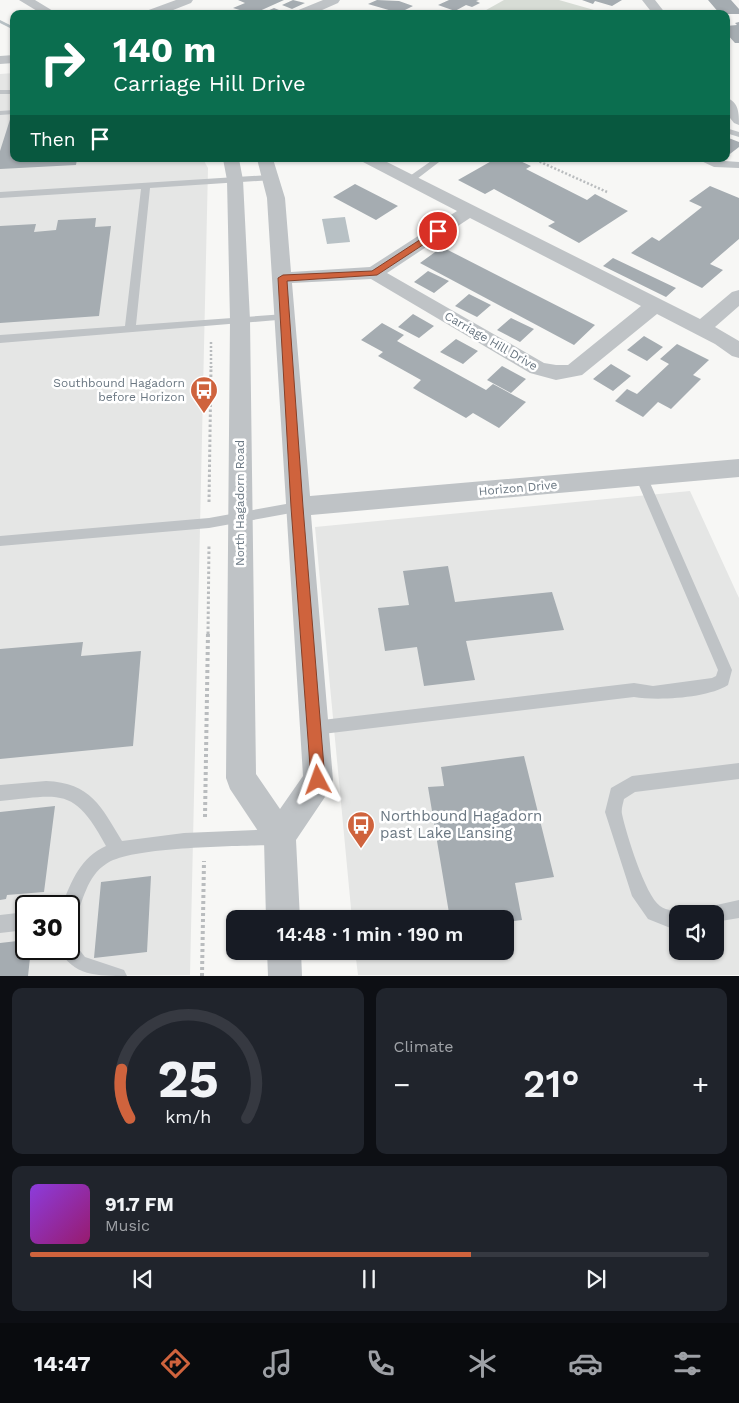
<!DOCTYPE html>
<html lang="en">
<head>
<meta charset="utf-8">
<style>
	:root { --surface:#171b24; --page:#20242c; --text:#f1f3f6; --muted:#9ea1a6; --line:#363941; --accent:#cf633d }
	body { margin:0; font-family:"Work Sans",sans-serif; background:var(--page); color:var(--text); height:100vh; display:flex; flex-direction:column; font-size:19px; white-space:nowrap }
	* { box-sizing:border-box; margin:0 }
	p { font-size:16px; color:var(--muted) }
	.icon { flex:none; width:28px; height:28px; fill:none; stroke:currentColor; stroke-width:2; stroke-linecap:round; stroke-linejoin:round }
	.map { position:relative; height:976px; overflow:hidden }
	.side { display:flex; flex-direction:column; gap:12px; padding:12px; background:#0d0f14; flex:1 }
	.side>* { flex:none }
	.hud { position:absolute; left:10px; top:10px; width:720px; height:152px; border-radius:10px; box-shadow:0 1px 4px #0004; background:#0b6e4f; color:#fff; overflow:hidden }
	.fabs { position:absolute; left:669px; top:905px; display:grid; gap:10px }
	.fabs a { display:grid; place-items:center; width:55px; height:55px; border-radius:10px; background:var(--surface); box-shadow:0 1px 4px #0004; font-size:25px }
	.speed { position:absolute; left:15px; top:895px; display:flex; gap:10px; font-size:25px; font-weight:700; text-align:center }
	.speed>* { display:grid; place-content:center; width:65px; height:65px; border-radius:50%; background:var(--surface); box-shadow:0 1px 4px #0004; line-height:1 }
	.speed .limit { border:2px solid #111; border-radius:8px; background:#fff; color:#111 }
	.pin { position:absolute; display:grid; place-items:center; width:42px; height:42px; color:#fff; margin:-21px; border:2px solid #fff; border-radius:50%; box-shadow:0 1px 5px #0007 }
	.me { position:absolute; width:55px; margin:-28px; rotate:356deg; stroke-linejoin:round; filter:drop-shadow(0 0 4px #0008) }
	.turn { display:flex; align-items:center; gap:18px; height:105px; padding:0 20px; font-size:22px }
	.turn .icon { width:65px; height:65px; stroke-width:2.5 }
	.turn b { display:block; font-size:35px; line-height:42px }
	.then { display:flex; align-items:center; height:48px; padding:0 20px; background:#0003; gap:10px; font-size:19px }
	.big { font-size:38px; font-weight:600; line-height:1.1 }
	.side .widget { flex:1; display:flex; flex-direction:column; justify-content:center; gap:8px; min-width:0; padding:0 18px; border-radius:10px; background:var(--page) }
	.side .dial { align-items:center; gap:0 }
	.dial svg { height:130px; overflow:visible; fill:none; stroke:var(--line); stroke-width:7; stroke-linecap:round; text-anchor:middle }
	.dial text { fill:var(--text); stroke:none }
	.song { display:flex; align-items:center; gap:15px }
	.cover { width:60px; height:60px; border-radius:8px; background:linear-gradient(135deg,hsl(270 70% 55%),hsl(320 70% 35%)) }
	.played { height:5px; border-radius:2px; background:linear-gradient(90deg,var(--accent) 65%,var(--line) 65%) }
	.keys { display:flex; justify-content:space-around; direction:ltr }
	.heat { display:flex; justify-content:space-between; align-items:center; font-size:28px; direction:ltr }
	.side .tiles { flex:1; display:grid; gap:12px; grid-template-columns:1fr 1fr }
	.widget:last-child { grid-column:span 2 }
	.trip { position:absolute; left:226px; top:910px; width:288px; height:50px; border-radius:10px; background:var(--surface); box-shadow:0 1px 4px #0004; font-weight:600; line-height:50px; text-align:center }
	.dock { display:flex; height:80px; justify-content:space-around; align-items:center; background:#090b0e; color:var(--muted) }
	.dock .icon { width:35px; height:35px }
	.dock .current { color:var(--accent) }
	.dock b { font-size:22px; color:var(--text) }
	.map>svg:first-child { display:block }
	.built { fill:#e5e6e5; fill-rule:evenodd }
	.green { fill:#d7dcd5 }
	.water { fill:#b8c1c5 }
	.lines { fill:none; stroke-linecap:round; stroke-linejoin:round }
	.stream { fill:#b8c1c5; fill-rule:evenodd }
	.building { fill:#a5acb1 }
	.path-far3 { stroke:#b9bcbe; stroke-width:2; stroke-dasharray:1 1; stroke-linecap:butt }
	.path-far2 { stroke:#b9bcbe; stroke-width:2.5; stroke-dasharray:2 2; stroke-linecap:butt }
	.path-far1 { stroke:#b9bcbe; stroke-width:3; stroke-dasharray:2.5 2.5; stroke-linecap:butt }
	.path { stroke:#b9bcbe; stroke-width:4; stroke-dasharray:3 3; stroke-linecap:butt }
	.lane { fill:#bfc3c6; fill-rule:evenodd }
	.street { fill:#bfc3c6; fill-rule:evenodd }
	.route { fill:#cf633d; stroke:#874028 }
	.labels { text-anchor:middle; stroke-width:5; stroke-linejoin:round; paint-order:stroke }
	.street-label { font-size:12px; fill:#6a7782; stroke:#fff }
	.poi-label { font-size:12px; fill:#6a7782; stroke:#fff; text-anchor:end }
	.near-poi-label { font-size:15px; fill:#6a7782; stroke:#fff; text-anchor:start }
</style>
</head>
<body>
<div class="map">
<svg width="739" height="976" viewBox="0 0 739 976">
	<rect width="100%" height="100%" fill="#f7f7f5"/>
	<path class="built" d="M14 73V159H203L208 168 190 975 0 976V74ZM26 906H69V949H26Z
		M690 491 739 598V975H358L355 951H505V919H352L315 527ZM678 914H715V951H678Z"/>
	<path class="green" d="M504 0H559L601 12 479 14Z"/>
	<path class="water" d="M345 217 350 242 327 244 322 219Z"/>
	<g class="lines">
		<path class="stream" d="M0 20 14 27V30L0 23Z"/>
	</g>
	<path class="building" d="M238 0H284L253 14 233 8 245 3Z
		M293 0 305 3 292 9 282 5Z
		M377 0 399 1 413 6 399 13 368 4Z
		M449 0H479L476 1 480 3 472 7 466 5 455 11 438 5Z
		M582 0H622L612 6 595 1 593 4Z
		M708 0H731L739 9V14H720Z
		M274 8 284 12 260 14Z
		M739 22V43H735L726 33V26L737 25 735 23Z
		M13 110 14 159H77L76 165 0 169V151Z
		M726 137 739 142V147L726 157Z
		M495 159H516L531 166 526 169 587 200 595 194 628 211 579 243 548 226 555 222 494 189 485 194 458 180Z
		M355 184 398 206 376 220 333 197Z
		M710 186 739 198V239L710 264 723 270 702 288 631 253 652 237 659 241 702 207 689 201Z
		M96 218 95 227 111 226 99 316 0 323V226L36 224 34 232 56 230 58 220Z
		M442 247 595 325 574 345 420 263Z
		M613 258 676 288 666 297 603 266Z
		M428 271 449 281 434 293 414 282Z
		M469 294 491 305 477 317 455 306Z
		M413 314 434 326 419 338 398 327Z
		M511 318 534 329 520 342 497 330Z
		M382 323 404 335 397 341 486 390 493 384 526 402 499 428 473 413 466 418 413 388 421 380 378 356 383 352 361 340Z
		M644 336 663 347 647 361 627 350Z
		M456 339 478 351 463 364 440 352Z
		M677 344 709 360 693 375 701 379 671 409 658 402 643 417 615 401 627 389 637 394 669 364 660 359Z
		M611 364 631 376 613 391 593 379Z
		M502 366 526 379 511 393 487 380Z
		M448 566 455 602 552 592 564 630 466 641 475 680 424 686 417 647 385 651 378 608 409 605 403 571Z
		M83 642 81 656 141 651 133 746 0 759V649Z
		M524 756 554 877 515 883 522 920 505 922V919H450L428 787 444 786 441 767Z
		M55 806 44 892 7 895 6 899 0 900V812Z
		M151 876 147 952 94 958 101 882Z
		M26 940V949H31L28 976H0V943Z"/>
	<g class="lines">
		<path class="path-far3" d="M534 159 538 161"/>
		<path class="path-far2" d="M536 160 607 192
			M211 368V341"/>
		<path class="path-far1" d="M209 502 211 366
			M208 634 209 544"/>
		<path class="path" d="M205 817 208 632
			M202 976 204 861"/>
		<path class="lane" d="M0 90H14V94H0Z
			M14 110V114L0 115V111Z
			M726 128 739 132V137L726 133Z
			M434 159H443L413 182H407V178Z
			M697 159 739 162V168L714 167Z
			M269 175 272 176V180L150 188 136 325 285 314 289 315 290 317 289 319 0 343V335L125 326 141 189 0 198V192Z
			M641 471 645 473 647 476 732 670 728 685C708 698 658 701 634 697L314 735 309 733 306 728 309 723 314 721 634 683 653 686 712 678 716 676 718 670 635 476 637 473Z
			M297 502 302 503 303 507 302 511 209 528 0 546V536L209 518Z
			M739 763V779L635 792 624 799C623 804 621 809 622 814 626 833 645 895 660 906 667 912 677 909 685 914H678V928L673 929 648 919 632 896 605 812 611 788 632 776Z
			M46 781C91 783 101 806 122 841L184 833 277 829 283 831 285 837 283 843 277 845C243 846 130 846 106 864 87 876 83 901 75 920L69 923V906H62C71 881 81 857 106 846 74 786 61 795 0 801V785Z
			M739 900V918L715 922V914H700L703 908Z
			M26 912V930L0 933V915Z
			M69 940 74 943 85 957 124 970 127 976C97 976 73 976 59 949H69Z"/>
		<path class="street" d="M19 0H35L58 14H42Z
			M176 0H193L191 3 163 14H145L146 11Z
			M323 0H340L338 3 313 14H295L296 11Z
			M642 0H655L666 14H653Z
			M14 55V63L0 64V56Z
			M726 98C739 101 739 114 739 125L734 123 726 113Z
			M223 159H239L243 180 250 320 256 774 280 809 303 776 267 198 257 159H273L285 198 291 272 370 267 457 211 363 162 361 159H381L700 319 732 292 739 290V306L715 327 739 341V358L732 356 715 344 657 314 582 375 556 380 530 373 371 279 292 283 310 496 739 459V477L311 515 333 780 329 791 296 840 300 919H266L264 840 230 789 226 778 230 320 227 180ZM470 218 641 306 568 365H556L544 363 387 273Z
			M267 951H301L302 976H268Z"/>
	</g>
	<path class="route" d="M438 228 442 231 441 233 377 275 287 281 303 507 325 780 323 785 318 788 313 785 311 780 291 507 278 278 283 275 372 271Z"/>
	<defs>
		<g id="bus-pin" transform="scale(1.4375)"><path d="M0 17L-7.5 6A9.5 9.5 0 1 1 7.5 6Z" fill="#cf633d" stroke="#fff"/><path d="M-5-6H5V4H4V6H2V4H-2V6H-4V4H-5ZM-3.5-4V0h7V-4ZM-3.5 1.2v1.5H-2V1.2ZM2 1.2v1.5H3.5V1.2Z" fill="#fff"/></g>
	</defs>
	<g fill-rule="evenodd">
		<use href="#bus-pin" x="204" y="390"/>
		<use href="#bus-pin" x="361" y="825"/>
	</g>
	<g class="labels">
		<g class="street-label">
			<text transform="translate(491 341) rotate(30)" y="4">Carriage Hill Drive</text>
			<text transform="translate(518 488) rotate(-5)" y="4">Horizon Drive</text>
			<text transform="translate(240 503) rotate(-90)" y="4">North Hagadorn Road</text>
		</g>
		<g class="poi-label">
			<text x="185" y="387">Southbound Hagadorn<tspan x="185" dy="14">before Horizon</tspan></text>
		</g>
		<g class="near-poi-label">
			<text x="380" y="821">Northbound Hagadorn<tspan x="380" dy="17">past Lake Lansing</tspan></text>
		</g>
	</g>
</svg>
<div class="fabs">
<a><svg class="icon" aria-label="sound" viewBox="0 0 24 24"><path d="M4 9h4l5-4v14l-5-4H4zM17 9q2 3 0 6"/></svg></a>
</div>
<div class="speed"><div class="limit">30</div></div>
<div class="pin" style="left:438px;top:231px;background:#d93025"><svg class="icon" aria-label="arrive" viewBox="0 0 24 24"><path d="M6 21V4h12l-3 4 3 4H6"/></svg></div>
<svg class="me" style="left:318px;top:780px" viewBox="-20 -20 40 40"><path d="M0-17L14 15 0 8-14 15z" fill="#cf633d" stroke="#fff" stroke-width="4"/></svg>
<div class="trip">14:48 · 1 min · 190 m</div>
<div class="hud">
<div class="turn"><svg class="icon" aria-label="right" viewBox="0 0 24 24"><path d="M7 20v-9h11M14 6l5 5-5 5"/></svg><div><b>140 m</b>Carriage Hill Drive</div></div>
<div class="then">Then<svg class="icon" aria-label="arrive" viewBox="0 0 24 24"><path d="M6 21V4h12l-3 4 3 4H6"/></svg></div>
</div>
</div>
<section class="side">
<div class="tiles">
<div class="widget dial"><svg viewBox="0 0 100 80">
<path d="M14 69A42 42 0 1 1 86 69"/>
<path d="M14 69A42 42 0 0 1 9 39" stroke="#cf633d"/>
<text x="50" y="56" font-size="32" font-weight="700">25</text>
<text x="50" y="72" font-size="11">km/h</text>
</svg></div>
<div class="widget"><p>Climate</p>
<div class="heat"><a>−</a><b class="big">21°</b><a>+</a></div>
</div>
<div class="widget">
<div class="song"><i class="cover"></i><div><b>91.7 FM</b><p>Music</p></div></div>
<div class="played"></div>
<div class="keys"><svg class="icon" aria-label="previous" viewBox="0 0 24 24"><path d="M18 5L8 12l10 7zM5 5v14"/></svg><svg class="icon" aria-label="pause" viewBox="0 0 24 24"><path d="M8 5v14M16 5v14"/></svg><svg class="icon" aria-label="next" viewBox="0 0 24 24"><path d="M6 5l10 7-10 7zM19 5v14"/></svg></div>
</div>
</div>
</section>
<nav class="dock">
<b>14:47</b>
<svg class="icon current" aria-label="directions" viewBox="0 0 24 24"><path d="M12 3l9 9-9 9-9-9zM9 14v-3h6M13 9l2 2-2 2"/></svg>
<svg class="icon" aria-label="music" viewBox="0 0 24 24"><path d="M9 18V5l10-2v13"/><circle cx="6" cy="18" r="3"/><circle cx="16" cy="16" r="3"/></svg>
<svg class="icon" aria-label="phone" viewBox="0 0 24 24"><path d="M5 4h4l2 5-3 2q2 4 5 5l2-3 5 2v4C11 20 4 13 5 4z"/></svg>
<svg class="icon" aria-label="climate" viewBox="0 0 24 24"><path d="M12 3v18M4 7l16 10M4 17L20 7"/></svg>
<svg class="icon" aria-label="car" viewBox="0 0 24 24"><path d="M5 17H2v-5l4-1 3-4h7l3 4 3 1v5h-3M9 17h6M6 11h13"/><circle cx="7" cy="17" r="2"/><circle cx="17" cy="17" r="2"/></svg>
<svg class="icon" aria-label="filters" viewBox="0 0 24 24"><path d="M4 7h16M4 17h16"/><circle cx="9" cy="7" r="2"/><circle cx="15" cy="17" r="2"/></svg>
</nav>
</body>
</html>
